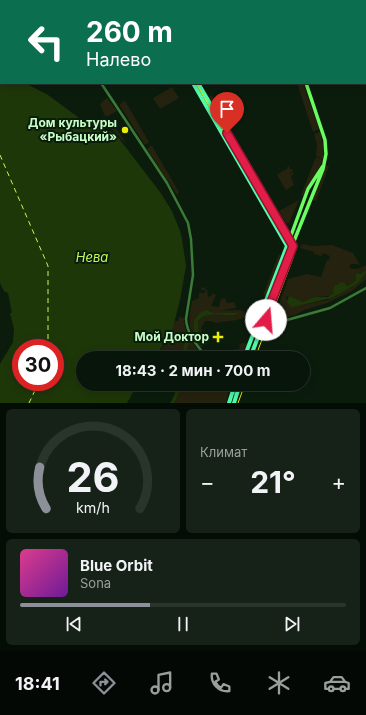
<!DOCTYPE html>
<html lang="ru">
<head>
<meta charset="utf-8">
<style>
	:root { --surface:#08150a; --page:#162218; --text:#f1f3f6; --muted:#989f9c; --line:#29342b; --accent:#8c9099 }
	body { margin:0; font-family:Inter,sans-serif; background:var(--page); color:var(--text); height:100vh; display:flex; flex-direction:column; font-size:15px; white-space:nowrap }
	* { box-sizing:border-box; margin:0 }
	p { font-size:13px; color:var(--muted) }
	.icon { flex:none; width:22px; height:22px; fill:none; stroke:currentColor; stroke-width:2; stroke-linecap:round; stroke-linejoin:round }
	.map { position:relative; height:403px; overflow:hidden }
	.panel { display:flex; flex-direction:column; gap:6px; padding:6px; background:#040c06; flex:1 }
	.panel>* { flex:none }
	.hud { position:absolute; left:0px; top:0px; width:366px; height:84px; box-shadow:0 2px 10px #0003,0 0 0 1px var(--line); background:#0b6e4f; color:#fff; overflow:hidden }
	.speed { position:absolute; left:12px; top:339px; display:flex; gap:8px; font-size:20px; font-weight:700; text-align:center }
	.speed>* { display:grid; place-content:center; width:52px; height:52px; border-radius:50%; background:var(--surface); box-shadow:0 2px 10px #0003,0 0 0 1px var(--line); line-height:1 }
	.speed .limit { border:6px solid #d22; background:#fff; color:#111 }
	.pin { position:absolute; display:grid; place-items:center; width:34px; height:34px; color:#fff; margin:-41px -17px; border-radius:50% 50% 50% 0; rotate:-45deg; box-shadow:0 0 4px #0007 }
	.pin .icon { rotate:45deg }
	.me { position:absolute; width:44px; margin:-22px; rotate:18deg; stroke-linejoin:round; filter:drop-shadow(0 0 3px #0008) }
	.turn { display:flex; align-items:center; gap:14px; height:84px; padding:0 20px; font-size:18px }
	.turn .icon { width:52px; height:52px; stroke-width:2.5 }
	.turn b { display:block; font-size:28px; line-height:34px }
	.big { font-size:30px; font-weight:700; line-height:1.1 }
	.panel .tile { flex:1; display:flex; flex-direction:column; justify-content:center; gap:6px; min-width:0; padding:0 14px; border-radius:6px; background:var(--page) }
	.panel .dial { align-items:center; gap:0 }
	.dial svg { height:104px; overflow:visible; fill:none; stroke:var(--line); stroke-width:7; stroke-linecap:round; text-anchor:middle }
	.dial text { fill:var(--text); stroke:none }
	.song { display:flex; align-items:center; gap:12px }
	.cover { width:48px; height:48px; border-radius:6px; background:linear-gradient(135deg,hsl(330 70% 55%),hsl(280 70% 35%)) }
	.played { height:4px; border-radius:2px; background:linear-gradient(90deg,var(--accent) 40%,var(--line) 40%) }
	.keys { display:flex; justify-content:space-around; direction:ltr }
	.heat { display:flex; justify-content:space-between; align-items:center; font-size:22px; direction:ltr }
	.panel .tiles { flex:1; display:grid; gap:6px; grid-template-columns:1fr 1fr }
	.tile:last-child { grid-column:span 2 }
	.trip { position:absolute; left:76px; top:351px; width:234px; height:40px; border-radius:20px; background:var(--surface); box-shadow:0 2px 10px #0003,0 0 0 1px var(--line); font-weight:700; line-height:40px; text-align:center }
	.tabs { display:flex; height:64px; justify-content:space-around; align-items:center; background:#030804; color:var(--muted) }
	.tabs .icon { width:28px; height:28px }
	.tabs .current { color:var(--accent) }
	.tabs b { font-size:18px; color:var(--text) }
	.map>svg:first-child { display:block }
	.green { fill:#25230f; fill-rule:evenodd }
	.water { fill:#1e3709; fill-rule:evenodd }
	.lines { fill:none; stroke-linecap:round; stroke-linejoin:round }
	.stream { stroke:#1e3709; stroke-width:1 }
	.river { stroke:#1e3709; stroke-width:3.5 }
	.ferry { stroke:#bffc57; stroke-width:1; stroke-dasharray:5 4; stroke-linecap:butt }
	.street { stroke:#3b7a37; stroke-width:2.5 }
	.secondary { stroke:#6afc60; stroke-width:3.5 }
	.primary { stroke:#50fcac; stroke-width:4 }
	.tram { stroke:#ebed04; stroke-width:1 }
	.rail { stroke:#ebed04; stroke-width:1; stroke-dasharray:6 5; stroke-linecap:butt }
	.route-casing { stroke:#92132f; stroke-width:10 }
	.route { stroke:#e11d48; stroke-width:7 }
	.poi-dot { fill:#ebed04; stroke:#0b1c0d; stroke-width:1.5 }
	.labels { text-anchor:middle; stroke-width:4; stroke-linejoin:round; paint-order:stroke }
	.poi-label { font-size:12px; font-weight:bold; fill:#c7fec8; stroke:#0b1c0d; text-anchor:end }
	.water-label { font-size:13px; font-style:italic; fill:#bffc57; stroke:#0b1c0d }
</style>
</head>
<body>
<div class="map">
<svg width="366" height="403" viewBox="0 0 366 403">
	<rect width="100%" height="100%" fill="#0b1c0d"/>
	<path class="green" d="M297 83H303L319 129 313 132Z
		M172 87 179 98 160 109 153 98Z
		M212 95 227 122 224 125 208 98Z
		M107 98 117 111 108 116H105L100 104Z
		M125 101 149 142 145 145 120 106V104Z
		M103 117 111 121 126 143C121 140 119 136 115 132 109 127 105 125 103 117Z
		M320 132 324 148 323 159 316 156 317 144 314 134Z
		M150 146H152L179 192 178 194 177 195 147 149Z
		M316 157 323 160 317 173 309 184 303 196 301 195Z
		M325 165 329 166 316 201 312 200Z
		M289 166 290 170 292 169 293 171 288 175 294 172V173L291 177 294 185 286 190 277 175 284 170 285 171 286 169H288L287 167Z
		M260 186 265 188 287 227 284 229Z
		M299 200 289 223H286L279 211Z
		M304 244 311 246 332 245 353 253 360 265 356 264H351L349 267C353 271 361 268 366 265V270L359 274 356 280 348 286H346L345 283H339L334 293 331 296 314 297 303 302 287 296 286 299 287 301 301 305 328 300 357 284 366 273V279L352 291 327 303 304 310 295 315 273 321 288 279 307 274 321 277 327 260H329L330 256 323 253 322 256 314 254V252L300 248 301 245Z
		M279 254 281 255 266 296 263 295Z
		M203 287 207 290 208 297 211 296 213 293 216 295 211 306 219 307 221 299 225 298 227 303 234 302 236 308 223 310C232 312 240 307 248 314 243 322 225 320 217 323L211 321H205L201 328 203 340 207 344 201 347C187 328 188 324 192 301L199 298V293H205V290H201V288ZM209 311 214 313H237V316C224 315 208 311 198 321L199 334 195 335C196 327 192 323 197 315Z
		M179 317 184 318C184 335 195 345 204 358H167L158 353 168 338 175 321H178Z
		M243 343 247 344 243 351 234 353V351H228L227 354 226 352 220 354 219 358H210L204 351 206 349 211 354 215 356 218 352 239 349 240 346 238 345Z
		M184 384H223C229 391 229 394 226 403H174L177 398 178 389Z"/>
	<path class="water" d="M0 46 1 83H25L48 95 94 129 95 128 88 122 89 121 93 123 98 120 106 131 114 132 160 192 172 211 180 231 182 239 186 266 180 300 173 327 155 358H83V384H142L139 388 136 387 127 403H0V364L13 342 14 329 10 313H12L8 293 4 291 0 283ZM21 348H55V382H21Z
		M366 270V273L357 284 332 298 293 307 290 306 287 301 289 296 303 302 314 297H328L334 293 333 291 335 285 339 284V282L345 283 346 286H348L356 280V274H360Z
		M206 310 214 313H236L238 315C225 317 208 310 198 321L199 334 196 337C192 326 192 315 206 310Z"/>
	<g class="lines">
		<path class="stream" d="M0 25 1 26"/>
		<path class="river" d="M187 358 185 347 190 339
			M172 403C177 397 176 390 182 384"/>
		<path class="ferry" d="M0 155 48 266V348
			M29 403 39 382"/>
		<path class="street" d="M30 0 32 1
			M34 0 36 1
			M129 1 130 0
			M101 83 167 183 188 223 191 239 193 275 186 319C187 335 198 346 207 358
			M261 330 269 325 330 308 366 288
			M227 384 236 395"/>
		<path class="secondary" d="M274 0 275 1
			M289 241 308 189 323 166
			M292 246 323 169 326 154 325 140 306 83"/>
		<path class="primary" d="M145 0 146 1
			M150 0V1
			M193 83 287 246 244 358
			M198 83 293 246 250 358
			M229 403 235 384
			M234 403 240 384"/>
		<path class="tram" d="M147 0V1
			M196 83 293 253V258L255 358
			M238 403 245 384"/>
		<path class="rail" d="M344 0 345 1
			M351 0V1
			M365 32 366 34
			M365 47 366 50
			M365 60 366 63"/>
	</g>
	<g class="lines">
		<g class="route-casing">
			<path id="route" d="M227 133 293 246 265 318 266 320"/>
		</g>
		<use href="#route" class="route"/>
	</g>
	<g class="poi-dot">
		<circle cx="125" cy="130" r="4"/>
		<path d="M216 331h4v4h4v4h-4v4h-4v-4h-4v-4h4z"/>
	</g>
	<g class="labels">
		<g class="poi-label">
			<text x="117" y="127">Дом культуры<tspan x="117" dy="14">«Рыбацкий»</tspan></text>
			<text x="209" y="341">Мой Доктор</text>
		</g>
		<g class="water-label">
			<text x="92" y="262">Нева</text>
		</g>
	</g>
</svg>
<div class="speed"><div class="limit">30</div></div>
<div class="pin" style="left:227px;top:133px;background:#d93025"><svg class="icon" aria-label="arrive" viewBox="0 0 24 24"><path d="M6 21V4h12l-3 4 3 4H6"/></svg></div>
<svg class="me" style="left:266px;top:320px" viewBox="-20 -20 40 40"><circle r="19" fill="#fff"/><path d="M0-13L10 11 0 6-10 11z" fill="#e11d48"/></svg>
<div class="trip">18:43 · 2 мин · 700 m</div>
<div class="hud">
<div class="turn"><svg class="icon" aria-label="left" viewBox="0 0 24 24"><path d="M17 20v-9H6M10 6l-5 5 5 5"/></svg><div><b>260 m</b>Налево</div></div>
</div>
</div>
<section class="panel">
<div class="tiles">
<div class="tile dial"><svg viewBox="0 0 100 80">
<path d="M14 69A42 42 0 1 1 86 69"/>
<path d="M14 69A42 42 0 0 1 9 37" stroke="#8c9099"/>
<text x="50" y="56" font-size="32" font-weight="700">26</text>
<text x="50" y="72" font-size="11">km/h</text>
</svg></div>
<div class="tile"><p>Климат</p>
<div class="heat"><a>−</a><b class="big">21°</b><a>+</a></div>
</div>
<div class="tile">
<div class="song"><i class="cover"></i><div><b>Blue Orbit</b><p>Sona</p></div></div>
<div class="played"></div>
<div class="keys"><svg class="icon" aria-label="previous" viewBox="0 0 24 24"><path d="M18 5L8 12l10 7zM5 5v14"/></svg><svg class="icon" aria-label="pause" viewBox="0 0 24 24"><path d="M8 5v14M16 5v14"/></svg><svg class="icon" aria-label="next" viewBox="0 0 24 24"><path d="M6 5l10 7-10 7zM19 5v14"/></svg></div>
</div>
</div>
</section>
<nav class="tabs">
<b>18:41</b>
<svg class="icon current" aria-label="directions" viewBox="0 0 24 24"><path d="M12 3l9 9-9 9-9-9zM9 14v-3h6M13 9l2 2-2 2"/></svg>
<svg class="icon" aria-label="music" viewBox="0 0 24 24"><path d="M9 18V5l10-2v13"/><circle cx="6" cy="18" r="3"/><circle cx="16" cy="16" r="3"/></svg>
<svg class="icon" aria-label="phone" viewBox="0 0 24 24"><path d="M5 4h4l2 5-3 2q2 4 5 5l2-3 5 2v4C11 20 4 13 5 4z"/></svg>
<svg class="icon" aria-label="climate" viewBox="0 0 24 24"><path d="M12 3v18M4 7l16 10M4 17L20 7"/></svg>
<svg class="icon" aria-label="car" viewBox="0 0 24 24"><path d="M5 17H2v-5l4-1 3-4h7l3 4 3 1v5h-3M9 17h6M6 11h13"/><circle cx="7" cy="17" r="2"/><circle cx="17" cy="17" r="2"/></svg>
</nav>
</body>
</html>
